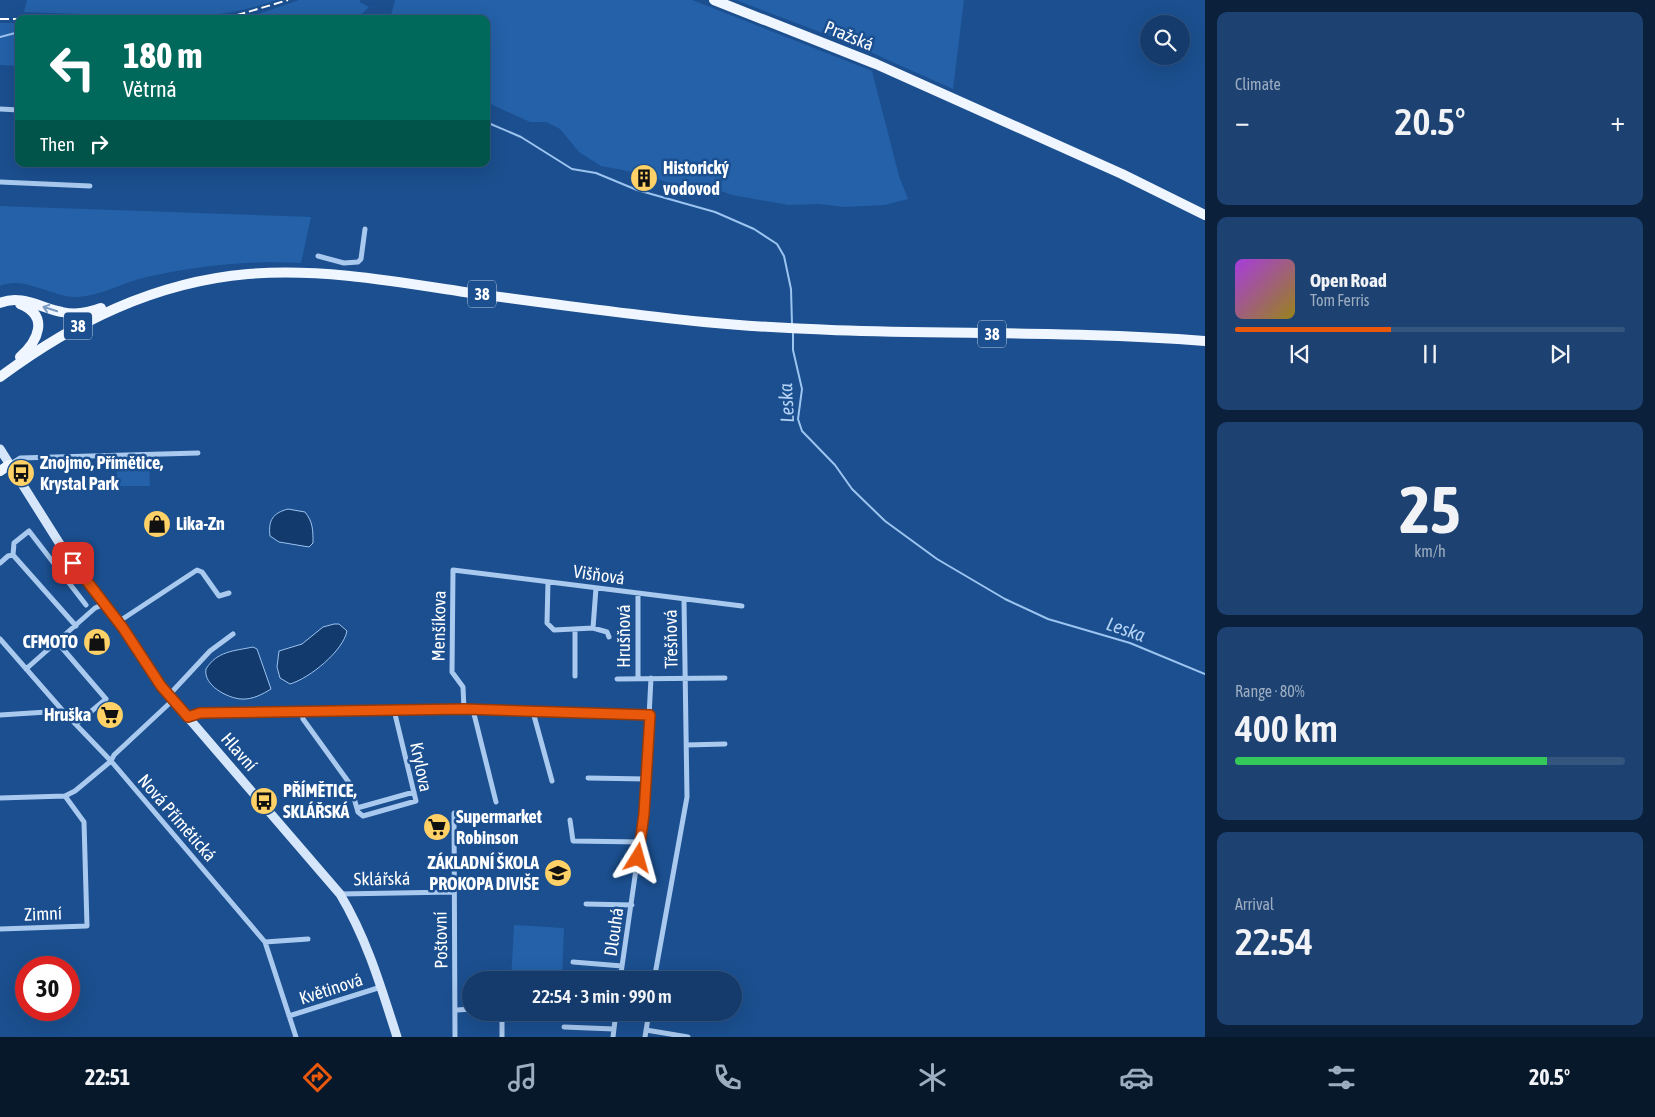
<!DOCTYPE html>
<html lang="en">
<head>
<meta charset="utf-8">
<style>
	:root { --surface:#143b6b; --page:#1d4271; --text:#f1f3f6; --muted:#9dadc1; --line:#33557e; --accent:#ea580c }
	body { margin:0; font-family:"Asap Condensed",sans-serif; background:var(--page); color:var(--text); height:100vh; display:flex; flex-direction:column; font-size:19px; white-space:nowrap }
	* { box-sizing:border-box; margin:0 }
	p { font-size:16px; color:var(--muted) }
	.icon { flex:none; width:28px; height:28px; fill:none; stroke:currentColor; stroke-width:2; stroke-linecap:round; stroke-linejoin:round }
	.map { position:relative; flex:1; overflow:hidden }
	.drawer { display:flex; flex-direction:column; gap:12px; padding:12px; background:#0b203b; width:450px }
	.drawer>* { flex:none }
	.guide { position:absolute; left:15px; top:15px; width:475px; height:152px; border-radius:10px; box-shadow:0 5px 20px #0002,0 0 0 1px var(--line); background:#00695c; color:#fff; overflow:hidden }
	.fabs { position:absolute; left:1140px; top:15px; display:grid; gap:10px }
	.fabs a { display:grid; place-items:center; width:50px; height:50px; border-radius:50%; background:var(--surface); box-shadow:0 5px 20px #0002,0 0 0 1px var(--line); font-size:25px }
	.speed { position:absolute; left:15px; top:956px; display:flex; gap:10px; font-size:25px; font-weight:700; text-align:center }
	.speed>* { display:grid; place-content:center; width:65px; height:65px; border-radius:50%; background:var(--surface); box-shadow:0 5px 20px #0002,0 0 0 1px var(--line); line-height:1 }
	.speed .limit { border:8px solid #d22; background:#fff; color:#111 }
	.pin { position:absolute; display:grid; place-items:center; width:42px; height:42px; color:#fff; margin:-21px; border-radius:10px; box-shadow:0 2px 8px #0006 }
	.me { position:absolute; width:55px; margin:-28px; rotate:8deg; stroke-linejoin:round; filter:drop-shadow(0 0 4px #0008) }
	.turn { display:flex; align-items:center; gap:18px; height:105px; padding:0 25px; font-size:22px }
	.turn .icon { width:65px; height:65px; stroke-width:2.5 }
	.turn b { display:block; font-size:35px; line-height:42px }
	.then { display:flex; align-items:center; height:48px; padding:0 25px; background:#0003; gap:10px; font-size:19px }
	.big { font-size:38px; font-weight:600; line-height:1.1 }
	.drawer .card { flex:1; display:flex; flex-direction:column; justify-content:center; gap:8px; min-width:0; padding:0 18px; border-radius:10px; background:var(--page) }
	.drawer .dial { align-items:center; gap:0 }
	.dial b { font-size:65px; line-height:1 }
	.song { display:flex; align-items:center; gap:15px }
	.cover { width:60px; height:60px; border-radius:8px; background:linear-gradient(135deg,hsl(280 70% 55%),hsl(50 70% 35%)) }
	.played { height:5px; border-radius:2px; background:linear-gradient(90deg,var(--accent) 40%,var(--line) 40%) }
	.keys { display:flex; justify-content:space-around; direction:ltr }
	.heat { display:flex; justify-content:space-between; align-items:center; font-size:28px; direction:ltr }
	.charge { height:8px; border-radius:4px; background:linear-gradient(90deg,#34c759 80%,var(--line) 0) }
	.trip { position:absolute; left:462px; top:971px; width:280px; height:50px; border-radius:25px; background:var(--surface); box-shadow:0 5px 20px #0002,0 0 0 1px var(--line); font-weight:600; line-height:50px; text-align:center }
	.tabs { display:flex; height:80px; justify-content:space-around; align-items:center; background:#08182b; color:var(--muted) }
	.tabs .icon { width:35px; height:35px }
	.tabs .on { color:var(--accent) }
	.tabs b { font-size:22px; color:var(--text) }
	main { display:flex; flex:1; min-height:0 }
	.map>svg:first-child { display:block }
	.green { fill:#2461a8 }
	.water { fill:#123a6d; stroke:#9cc4f0 }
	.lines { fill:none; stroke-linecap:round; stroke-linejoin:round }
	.stream { stroke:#9cc4f0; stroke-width:2 }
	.minor { stroke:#a9c9ee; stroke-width:5 }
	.secondary { stroke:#d6e6fa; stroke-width:9 }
	.primary { stroke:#f0f6ff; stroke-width:10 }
	.rail { stroke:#fff; stroke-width:2; stroke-dasharray:9 4; stroke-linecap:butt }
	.oneway { stroke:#7b9ac1 }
	.route-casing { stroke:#983908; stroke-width:12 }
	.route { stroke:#ea580c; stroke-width:9 }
	.labels { text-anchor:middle; stroke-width:5; stroke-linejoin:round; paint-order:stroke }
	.shield { fill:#1b4f8f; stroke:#bbcadd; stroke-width:1 }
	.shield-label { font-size:16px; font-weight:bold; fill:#fff }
	.street-label { font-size:18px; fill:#fff; stroke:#1b4f8f }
	.poi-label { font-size:18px; font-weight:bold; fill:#fff; stroke:#1b4f8f; text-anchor:start }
	.water-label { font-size:19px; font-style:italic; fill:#b5d3f5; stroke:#1b4f8f }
</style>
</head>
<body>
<main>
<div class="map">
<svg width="1205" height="1037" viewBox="0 0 1205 1037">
	<rect width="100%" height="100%" fill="#1b4f8f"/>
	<path class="green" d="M27 0H277C209 24 149 18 79 16L82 14 24 12Z
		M299 0H360V2L369 7 356 19H244Z
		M395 0H692L700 3 872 71 899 176 908 199 885 205 844 207 819 204 788 205 732 195 710 187 675 185 643 174 601 166 579 152 560 129 546 122H530L486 102V19H390Z
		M736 0H964L953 89 859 47Z
		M0 23H19V66L0 65Z
		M0 206 311 217 301 263C250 260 197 266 147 277 124 282 101 296 77 297 52 298 25 275 0 286Z
		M149 463 150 486H117V466Z
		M514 925 564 928 562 980H511Z"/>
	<path class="water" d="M288 509 305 512C313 522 313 530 313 543L309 547 279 542 270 536C268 520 273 513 288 509Z
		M334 624H339L347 631C343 651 310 678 290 684L280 678 277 667 279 651 302 644 323 627Z
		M253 647 257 649 271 689C263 694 252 700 241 699 227 698 203 685 206 669 217 651 234 651 253 647Z"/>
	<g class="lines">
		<path class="stream" d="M0 37 19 32
			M486 122 521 137 572 169 596 173 637 190 715 212 754 229 777 244 784 256 791 289 792 324
			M793 331V350L802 389 798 419 802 431 835 465 852 489 885 521 937 559 1005 599 1048 619 1130 643 1205 674"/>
		<path class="minor" d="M0 109 19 110
			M0 182 90 186
			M318 256 344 263 358 262 361 259 365 229
			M9 465 20 458 198 453
			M13 555 14 543 29 531 86 605
			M13 555 76 626
			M0 563 8 556 13 555
			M548 582 547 623 554 630 593 628 596 588
			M118 622 197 570 202 572 219 596 229 593
			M593 628 607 632 609 637
			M575 631V676
			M0 639 63 711 111 761 265 942 296 1037
			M57 642 106 699 76 724
			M26 669 95 608 104 604
			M617 679 725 678
			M638 679V594
			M169 695 210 651 233 634
			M464 709 463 687 452 672 453 570 742 606
			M473 710 496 802
			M302 711 303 719 350 784 358 812 363 816 416 801 394 710
			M533 712 552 781
			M0 715 63 711
			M188 717 201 713 464 709 650 715
			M686 745 725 744
			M588 778 646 779
			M0 798 65 796 75 791 111 761 114 755 173 700
			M357 808 414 792
			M454 813 455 1037
			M570 820 573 841 640 842
			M340 894 454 892
			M586 904 632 905
			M0 929 87 926 84 822 65 796
			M265 942 308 939
			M573 962 622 966
			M654 975 680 980
			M620 980 644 814 651 678
			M654 980 687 797 684 600
			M457 1010 471 1009
			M502 1012V1037
			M289 1016 381 987
			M564 1027 614 1029
			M646 1030 688 1037
			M613 1037 616 1012
			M645 1037 649 1012"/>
		<path class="secondary" d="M0 449 63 549 123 628 161 686 340 894C367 939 381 987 397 1037"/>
		<path class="primary" d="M714 0 876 64 1122 174 1205 215
			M0 303C21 294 41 308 62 312 75 315 88 313 101 308
			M20 357C38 341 50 316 20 304
			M0 377C74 322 155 282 248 274 320 268 393 281 464 292 544 303 623 314 704 322 870 338 1038 328 1205 341
			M0 471 9 465"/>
		<path class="rail" d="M0 19H19
			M224 19 288 0"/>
	</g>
	<defs><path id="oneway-shaft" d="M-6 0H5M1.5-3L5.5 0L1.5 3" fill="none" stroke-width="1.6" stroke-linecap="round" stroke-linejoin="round" transform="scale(1.25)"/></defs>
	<use class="oneway" href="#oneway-shaft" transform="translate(50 309) rotate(-162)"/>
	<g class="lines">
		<g class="route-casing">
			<path id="route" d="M73 563 123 628 161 686 188 717 200 713 464 709 650 715 644 814 638 858"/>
		</g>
		<use href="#route" class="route"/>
	</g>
	<defs>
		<g id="building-disc" transform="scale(1.4375)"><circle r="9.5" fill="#ffd166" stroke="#1b4f8f"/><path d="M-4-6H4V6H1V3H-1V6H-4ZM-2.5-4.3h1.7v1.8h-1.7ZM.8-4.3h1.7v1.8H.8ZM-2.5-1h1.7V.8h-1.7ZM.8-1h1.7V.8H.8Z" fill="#111"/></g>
		<g id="bus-disc" transform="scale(1.4375)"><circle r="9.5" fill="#ffd166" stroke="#1b4f8f"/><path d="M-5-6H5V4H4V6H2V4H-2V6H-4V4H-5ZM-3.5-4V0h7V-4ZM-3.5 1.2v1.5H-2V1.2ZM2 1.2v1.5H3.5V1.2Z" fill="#111"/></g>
		<g id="shop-disc" transform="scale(1.4375)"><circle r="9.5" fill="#ffd166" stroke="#1b4f8f"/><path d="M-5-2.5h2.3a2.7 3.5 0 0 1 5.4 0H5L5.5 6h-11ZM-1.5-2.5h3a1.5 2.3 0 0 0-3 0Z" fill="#111"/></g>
		<g id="supermarket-disc" transform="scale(1.4375)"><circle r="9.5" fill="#ffd166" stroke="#1b4f8f"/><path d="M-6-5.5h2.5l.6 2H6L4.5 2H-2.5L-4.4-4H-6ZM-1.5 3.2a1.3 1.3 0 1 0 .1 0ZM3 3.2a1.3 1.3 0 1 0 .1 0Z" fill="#111"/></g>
		<g id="school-disc" transform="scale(1.4375)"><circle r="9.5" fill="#ffd166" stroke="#1b4f8f"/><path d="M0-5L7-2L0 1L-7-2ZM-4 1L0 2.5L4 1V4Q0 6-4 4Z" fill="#111"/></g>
	</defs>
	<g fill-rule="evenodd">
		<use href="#building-disc" x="644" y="178"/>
		<use href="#bus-disc" x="21" y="473"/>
		<use href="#shop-disc" x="157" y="524"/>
		<use href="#shop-disc" x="97" y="642"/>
		<use href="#supermarket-disc" x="110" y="715"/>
		<use href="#bus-disc" x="264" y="801"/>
		<use href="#supermarket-disc" x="437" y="827"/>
		<use href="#school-disc" x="558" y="873"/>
	</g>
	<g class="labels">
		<g class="shield">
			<rect x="468" y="280.5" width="28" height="27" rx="4"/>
			<rect x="64" y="312.5" width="28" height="27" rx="4"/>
			<rect x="978" y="320.5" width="28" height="27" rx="4"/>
		</g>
		<g class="shield-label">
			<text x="482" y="300">38</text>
			<text x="78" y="332">38</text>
			<text x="992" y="340">38</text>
		</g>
		<g class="street-label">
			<text transform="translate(849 36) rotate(22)" y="6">Pražská</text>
			<text transform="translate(599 575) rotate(8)" y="6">Višňová</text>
			<text transform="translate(439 626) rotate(-89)" y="6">Menšíkova</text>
			<text transform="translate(624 636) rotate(-90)" y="6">Hrušňová</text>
			<text transform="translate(671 639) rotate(-91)" y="6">Třešňová</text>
			<text transform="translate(239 752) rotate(49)" y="6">Hlavní</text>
			<text transform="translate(421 767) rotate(78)" y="6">Krylova</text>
			<text transform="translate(177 818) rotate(49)" y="6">Nová Přímětická</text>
			<text transform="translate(382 879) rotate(-1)" y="6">Sklářská</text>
			<text transform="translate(43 914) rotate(-2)" y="6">Zimní</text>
			<text transform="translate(614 932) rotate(-82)" y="6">Dlouhá</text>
			<text transform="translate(441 940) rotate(-91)" y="6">Poštovní</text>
			<text transform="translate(331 989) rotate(-18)" y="6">Květinová</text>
		</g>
		<g class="poi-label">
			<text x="663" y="174">Historický<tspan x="663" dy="21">vodovod</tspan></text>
			<text x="40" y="469">Znojmo, Přímětice,<tspan x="40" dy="21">Krystal Park</tspan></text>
			<text x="176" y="530">Lika-Zn</text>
			<text x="78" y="648" text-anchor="end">CFMOTO</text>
			<text x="91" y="721" text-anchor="end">Hruška</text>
			<text x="283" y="797">PŘÍMĚTICE,<tspan x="283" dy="21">SKLÁŘSKÁ</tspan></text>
			<text x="456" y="823">Supermarket<tspan x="456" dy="21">Robinson</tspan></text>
			<text x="539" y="869" text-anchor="end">ZÁKLADNÍ ŠKOLA<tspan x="539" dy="21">PROKOPA DIVIŠE</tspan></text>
		</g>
		<g class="water-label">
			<text transform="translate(786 403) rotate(-93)" y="7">Leska</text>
			<text transform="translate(1126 629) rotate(19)" y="7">Leska</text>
		</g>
	</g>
</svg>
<div class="fabs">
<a><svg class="icon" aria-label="search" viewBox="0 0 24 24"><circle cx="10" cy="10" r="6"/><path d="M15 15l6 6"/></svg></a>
</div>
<div class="speed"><div class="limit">30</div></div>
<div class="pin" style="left:73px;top:563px;background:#d93025"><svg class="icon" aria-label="arrive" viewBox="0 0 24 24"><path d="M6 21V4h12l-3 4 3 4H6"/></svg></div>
<svg class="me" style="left:638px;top:858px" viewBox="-20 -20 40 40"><path d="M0-17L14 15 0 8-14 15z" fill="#ea580c" stroke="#fff" stroke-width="4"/></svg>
<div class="trip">22:54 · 3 min · 990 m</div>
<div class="guide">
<div class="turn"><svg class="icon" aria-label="left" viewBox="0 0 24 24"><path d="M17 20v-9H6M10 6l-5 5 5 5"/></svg><div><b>180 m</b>Větrná</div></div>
<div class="then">Then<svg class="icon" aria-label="right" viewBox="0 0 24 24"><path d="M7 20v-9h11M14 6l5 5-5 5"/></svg></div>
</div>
</div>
<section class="drawer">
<div class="card"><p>Climate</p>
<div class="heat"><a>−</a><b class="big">20.5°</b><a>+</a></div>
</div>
<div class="card">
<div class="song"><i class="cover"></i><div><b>Open Road</b><p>Tom Ferris</p></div></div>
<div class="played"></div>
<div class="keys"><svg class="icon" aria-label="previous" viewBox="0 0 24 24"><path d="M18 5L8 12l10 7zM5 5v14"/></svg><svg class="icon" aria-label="pause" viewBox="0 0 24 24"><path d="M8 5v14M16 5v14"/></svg><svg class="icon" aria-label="next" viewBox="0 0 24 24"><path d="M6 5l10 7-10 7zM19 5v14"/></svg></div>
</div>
<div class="card dial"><b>25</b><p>km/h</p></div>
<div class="card"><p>Range · 80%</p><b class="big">400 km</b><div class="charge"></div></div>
<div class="card"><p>Arrival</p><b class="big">22:54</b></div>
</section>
</main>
<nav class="tabs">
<b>22:51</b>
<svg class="icon on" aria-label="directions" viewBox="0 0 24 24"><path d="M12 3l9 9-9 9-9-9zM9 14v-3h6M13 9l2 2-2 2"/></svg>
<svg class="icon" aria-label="music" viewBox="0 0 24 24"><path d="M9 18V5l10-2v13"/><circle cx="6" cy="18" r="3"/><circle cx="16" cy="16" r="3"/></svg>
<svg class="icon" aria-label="phone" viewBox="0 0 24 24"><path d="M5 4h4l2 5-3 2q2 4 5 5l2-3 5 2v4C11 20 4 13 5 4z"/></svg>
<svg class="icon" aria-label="climate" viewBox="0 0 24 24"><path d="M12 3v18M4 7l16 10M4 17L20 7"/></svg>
<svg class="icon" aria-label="car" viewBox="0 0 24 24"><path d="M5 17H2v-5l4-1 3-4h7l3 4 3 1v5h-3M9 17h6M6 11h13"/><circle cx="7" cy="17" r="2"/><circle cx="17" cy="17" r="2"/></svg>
<svg class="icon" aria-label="filters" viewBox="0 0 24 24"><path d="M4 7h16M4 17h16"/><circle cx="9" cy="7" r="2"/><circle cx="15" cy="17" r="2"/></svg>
<b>20.5°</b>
</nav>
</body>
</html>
